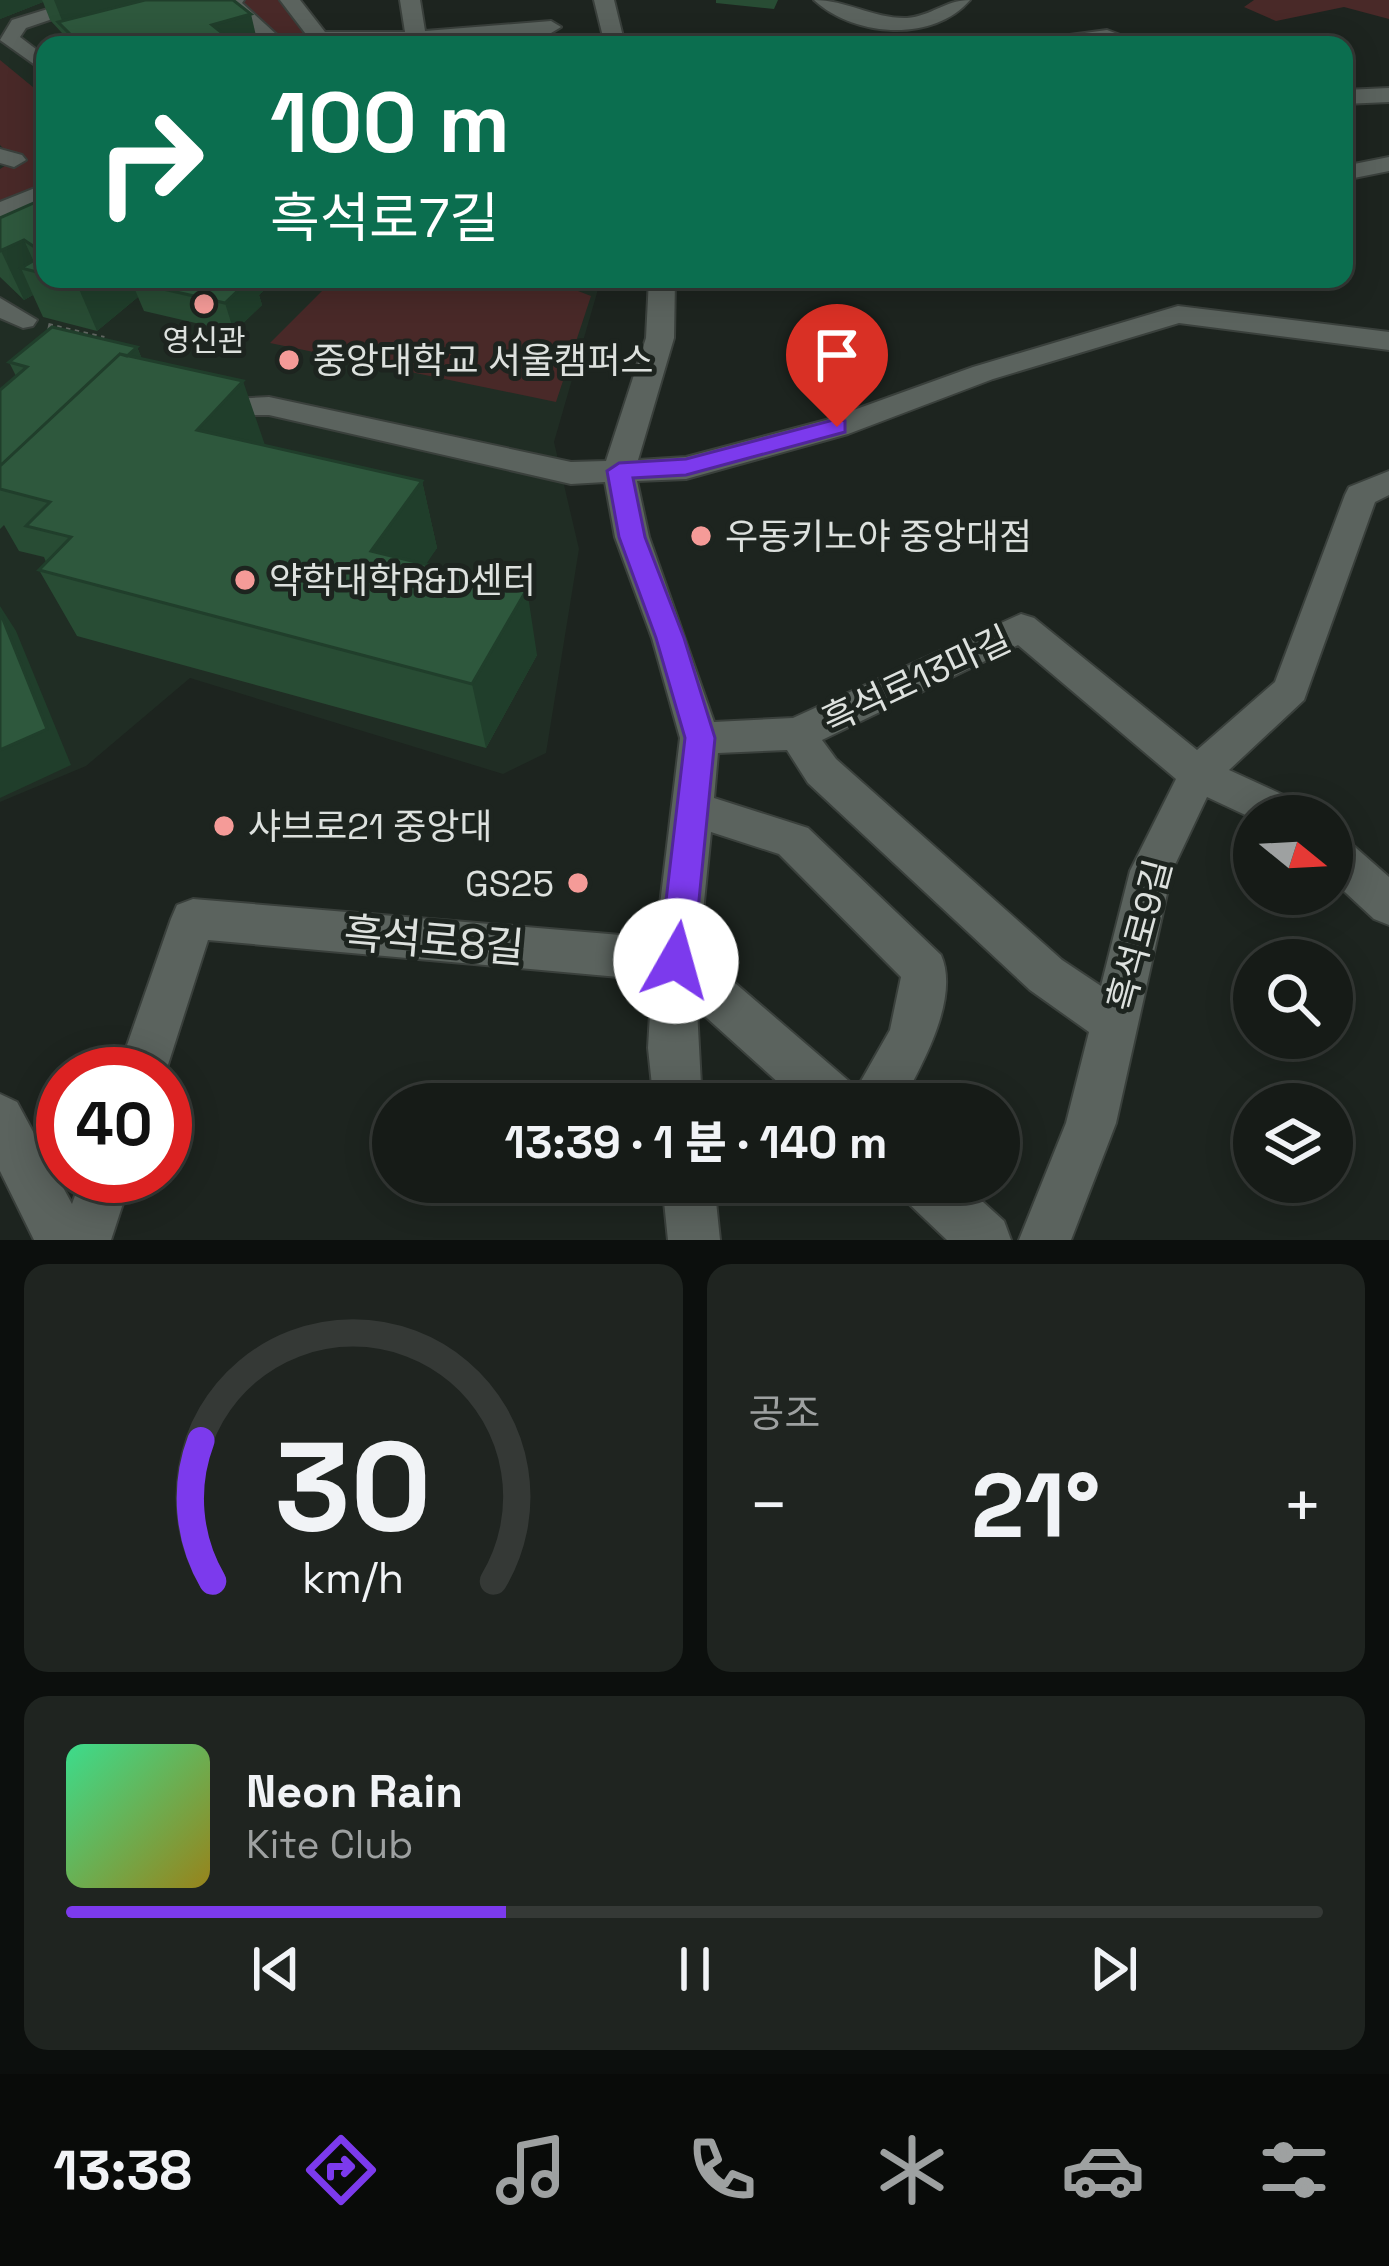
<!DOCTYPE html>
<html lang="ko">
<head>
<meta charset="utf-8">
<style>
	:root { --surface:#161b17; --page:#1f2420; --text:#f1f3f6; --muted:#9ea1a1; --line:#353936; --accent:#7c3aed }
	body { margin:0; font-family:"Space Grotesk","Noto Sans KR",sans-serif; background:var(--page); color:var(--text); height:100vh; display:flex; flex-direction:column; font-size:45px; white-space:nowrap }
	* { box-sizing:border-box; margin:0 }
	p { font-size:39px; color:var(--muted) }
	.icon { flex:none; width:66px; height:66px; fill:none; stroke:currentColor; stroke-width:2; stroke-linecap:round; stroke-linejoin:round }
	.map { position:relative; height:1240px; overflow:hidden }
	.panel { display:flex; flex-direction:column; gap:24px; padding:24px; background:#0c0f0d; flex:1 }
	.panel>* { flex:none }
	.guide { position:absolute; left:36px; top:36px; width:1317px; height:252px; border-radius:24px; box-shadow:0 6px 30px #0003,0 0 0 3px var(--line); background:#0b6e4f; color:#fff; overflow:hidden }
	.needle { width:78px; rotate:108deg }
	.tools { position:absolute; left:1233px; top:795px; display:grid; gap:24px }
	.tools a { display:grid; place-items:center; width:120px; height:120px; border-radius:50%; background:var(--surface); box-shadow:0 6px 30px #0003,0 0 0 3px var(--line); font-size:60px }
	.speed { position:absolute; left:36px; top:1047px; display:flex; gap:24px; font-size:60px; font-weight:700; text-align:center }
	.speed>* { display:grid; place-content:center; width:156px; height:156px; border-radius:50%; background:var(--surface); box-shadow:0 6px 30px #0003,0 0 0 3px var(--line); line-height:1 }
	.speed .limit { border:18px solid #d22; background:#fff; color:#111 }
	.pin { position:absolute; display:grid; place-items:center; width:102px; height:102px; color:#fff; margin:-123px -51px; border-radius:50% 50% 50% 0; rotate:-45deg; box-shadow:0 0 12px #0007 }
	.pin .icon { rotate:45deg }
	.me { position:absolute; width:132px; margin:-66px; rotate:7deg; stroke-linejoin:round; filter:drop-shadow(0 0 9px #0008) }
	.turn { display:flex; align-items:center; gap:42px; height:252px; padding:0 36px; font-size:54px }
	.turn .icon { width:156px; height:156px; stroke-width:2.5 }
	.turn b { display:block; font-size:84px; line-height:102px }
	.big { font-size:90px; font-weight:800; line-height:1.1 }
	.panel .widget { flex:1; display:flex; flex-direction:column; justify-content:center; gap:18px; min-width:0; padding:0 42px; border-radius:24px; background:var(--page) }
	.panel .dial { align-items:center; gap:0 }
	.dial svg { height:312px; overflow:visible; fill:none; stroke:var(--line); stroke-width:7; stroke-linecap:round; text-anchor:middle }
	.dial text { fill:var(--text); stroke:none }
	.song { display:flex; align-items:center; gap:36px }
	.cover { width:144px; height:144px; border-radius:18px; background:linear-gradient(135deg,hsl(150 70% 55%),hsl(50 70% 35%)) }
	.played { height:12px; border-radius:6px; background:linear-gradient(90deg,var(--accent) 35%,var(--line) 35%) }
	.keys { display:flex; justify-content:space-around; direction:ltr }
	.heat { display:flex; justify-content:space-between; align-items:center; font-size:66px; direction:ltr }
	.panel .tiles { flex:1; display:grid; gap:24px; grid-template-columns:1fr 1fr }
	.widget:last-child { grid-column:span 2 }
	.trip { position:absolute; left:372px; top:1083px; width:648px; height:120px; border-radius:60px; background:var(--surface); box-shadow:0 6px 30px #0003,0 0 0 3px var(--line); font-weight:800; line-height:120px; text-align:center }
	.tabs { display:flex; height:192px; justify-content:space-around; align-items:center; background:#090b09; color:var(--muted) }
	.tabs .icon { width:84px; height:84px }
	.tabs .active { color:var(--accent) }
	.tabs b { font-size:54px; color:var(--text) }
	.map>svg:first-child { display:block }
	.built { fill:#202d24 }
	.green { fill:#492928 }
	.lines { fill:none; stroke-linecap:round; stroke-linejoin:round }
	.minor-casing { stroke:#3a403c; stroke-width:4 }
	.path { stroke:#5e645f; stroke-width:6; stroke-dasharray:4.5 4.5; stroke-linecap:butt }
	.minor { fill:#5b635e; fill-rule:evenodd }
	.wall { fill:#284c34 }
	.shaded-wall { fill:#203e2b }
	.building { fill:#2e583d; stroke:#203e2b; stroke-width:3 }
	.route { fill:#7c3aed; stroke:#51269a; stroke-width:3 }
	.poi-dot { fill:#f59b98; stroke:#1d241f; stroke-width:4.5 }
	.labels { text-anchor:middle; stroke-width:10; stroke-linejoin:round; paint-order:stroke }
	.far-poi-label { font-size:30px; fill:#dde1de; stroke:#1d241f }
	.poi-label { font-size:36px; fill:#dde1de; stroke:#1d241f; text-anchor:start }
	.street-label { font-size:36px; fill:#dde1de; stroke:#1d241f }
	.near-street-label { font-size:42px; fill:#dde1de; stroke:#1d241f }
</style>
</head>
<body>
<div class="map">
<svg width="1389" height="1240" viewBox="0 0 1389 1240">
	<rect width="100%" height="100%" fill="#1d241f"/>
	<path class="built" d="M0 0H290L319 38 396 45H45V279H601L554 442 579 549 546 753 503 774 190 678 86 766 0 802Z"/>
	<path class="green" d="M234 0H290L319 38 312 45H278Z
		M1254 0H1389V19L1344 7 1276 21 1244 7Z
		M0 60 45 97V228L0 249V169L14 160 0 145Z
		M334 279H547L591 296 556 402 270 343Z"/>
	<g class="lines">
		<g class="minor-casing">
			<path id="minor" d="M77 0H108L26 28 20 37 45 56V72L0 40 12 20Z
				M224 0H244L242 3 288 45H266L224 8Z
				M280 0H300L325 32H405L400 0H420L425 31 551 21 561 27 551 33 427 45 319 44 312 42Z
				M594 0H614L625 45H605Z
				M814 0C847 0 874 19 907 18 932 16 945 0 970 0 933 43 854 37 814 0Z
				M1107 30 1147 45H1030L1040 39Z
				M1389 88V102L1344 104V90Z
				M0 149 22 155 26 160 14 167 0 163Z
				M1389 157V171L1344 180V166Z
				M45 184V200L0 219V202Z
				M649 279H675L674 338 638 460 686 457 826 420 973 367 1178 306 1389 332V350L1179 323 993 379 848 434 686 479 637 481 649 537 714 722 793 718 1021 614 1034 618 1197 750 1275 682 1345 495 1349 487 1389 471V495L1375 502 1304 700 1229 770 1303 804 1309 816 1254 819 1207 797 1172 871 1116 1123 1071 1240H1019L1066 1123 1089 1032 1030 990 808 783 787 750 718 753 714 798 808 828 941 955C960 998 922 1065 901 1104H802L697 1009 702 1104H654L648 1048 652 980 208 940 165 1074H117L171 919 177 905 193 899 656 938 680 738 652 638 615 537 605 482 571 484 269 415H232L207 428 192 418 217 400 269 397 571 462 606 461 646 338ZM1018 645 1176 779 1130 871 1101 986 1062 960 836 759 822 740ZM711 832 779 854 901 977 890 1030 857 1088 699 952Z
				M0 298 37 320 33 326 23 328 0 318Z
				M1332 835 1347 840 1389 877V925L1374 919 1332 880Z
				M0 1094 17 1102 72 1204 82 1176H132L111 1240H34L0 1171Z
				M662 1182H714L720 1240H668Z
				M897 1182H961L1004 1221 1011 1240H947L905 1200Z"/>
		</g>
		<path class="path" d="M48 326 104 339"/>
		<use href="#minor" class="minor"/>
	</g>
	<path class="wall" d="M0 0H233L257 40 237 45H67L62 33 50 20 43 2 0 19Z
		M716 0H778L774 9 716 3Z
		M45 198V279H276L259 295 262 305 234 332 144 311 138 297 97 331 43 317 33 295 24 300 0 277V218Z
		M137 347 142 359 265 445 422 481 437 548 425 564 537 655 486 748 77 636 39 570 46 562 44 557 19 551 4 525 0 529V390L16 376 9 362Z"/>
	<path class="shaded-wall" d="M0 0H42L43 2 0 19Z
		M54 0H202L65 28Z
		M251 14 257 40 237 45H193L212 25Z
		M175 35 179 45H138Z
		M24 240 39 273 21 268 33 295 24 300 1 251Z
		M79 279H160L132 282 138 297 97 331 76 282Z
		M243 279H276L259 295 262 305 234 332 225 303Z
		M137 347 152 384 0 489Z
		M243 381 266 448 197 430Z
		M422 481 437 548 390 618 371 551Z
		M527 589 537 655 486 748 472 684Z
		M0 606 16 631 71 765 0 798Z"/>
	<path class="building" d="M145 0H233L251 14 212 25 226 36 193 45H187L175 35 138 45H81L58 22Z
		M45 198V274L21 268 45 254 24 240 0 251V218Z
		M136 279H250L225 303 132 282Z
		M52 327 137 347 127 356 120 354 0 466V390L27 367 9 362Z
		M120 354 243 381 197 430 422 481 371 551 527 589 472 684 39 570 71 537 26 526 50 502 0 489V466Z
		M0 612 47 729 0 750Z"/>
	<path class="route" d="M837 419 845 421V432L686 475 633 478 645 537 684 638 715 738 693 961 688 972 676 977 664 972 659 961 685 738 656 638 619 537 607 471 619 463 686 459Z"/>
	<g class="poi-dot">
		<circle cx="204" cy="304" r="12"/>
		<circle cx="289" cy="360" r="12"/>
		<circle cx="701" cy="536" r="12"/>
		<circle cx="245" cy="580" r="12"/>
		<circle cx="224" cy="826" r="12"/>
		<circle cx="578" cy="883" r="12"/>
	</g>
	<g class="labels">
		<g class="far-poi-label">
			<text x="204" y="351">영신관</text>
		</g>
		<g class="poi-label">
			<text x="313" y="373">중앙대학교 서울캠퍼스</text>
			<text x="725" y="549">우동키노야 중앙대점</text>
			<text x="269" y="593">약학대학R&amp;D센터</text>
			<text x="248" y="839">샤브로21 중앙대</text>
			<text x="554" y="896" text-anchor="end">GS25</text>
		</g>
		<g class="street-label">
			<text transform="translate(916 679) rotate(-25)" y="13">흑석로13마길</text>
			<text transform="translate(1139 935) rotate(-75)" y="13">흑석로9길</text>
		</g>
		<g class="near-street-label">
			<text transform="translate(434 940) rotate(5)" y="15">흑석로8길</text>
		</g>
	</g>
</svg>
<div class="tools">
<a><svg class="needle" viewBox="-14 -14 28 28"><path d="M0-13l5 13h-10z" fill="#e53935"/><path d="M0 13l5-13h-10z" fill="#9ea1a1"/></svg></a>
<a><svg class="icon" aria-label="search" viewBox="0 0 24 24"><circle cx="10" cy="10" r="6"/><path d="M15 15l6 6"/></svg></a>
<a><svg class="icon" aria-label="layers" viewBox="0 0 24 24"><path d="M12 4l9 5-9 5-9-5zM3 14l9 5 9-5"/></svg></a>
</div>
<div class="speed"><div class="limit">40</div></div>
<div class="pin" style="left:837px;top:427px;background:#d93025"><svg class="icon" aria-label="arrive" viewBox="0 0 24 24"><path d="M6 21V4h12l-3 4 3 4H6"/></svg></div>
<svg class="me" style="left:676px;top:961px" viewBox="-20 -20 40 40"><circle r="19" fill="#fff"/><path d="M0-13L10 11 0 6-10 11z" fill="#7c3aed"/></svg>
<div class="trip">13:39 · 1 분 · 140 m</div>
<div class="guide">
<div class="turn"><svg class="icon" aria-label="right" viewBox="0 0 24 24"><path d="M7 20v-9h11M14 6l5 5-5 5"/></svg><div><b>100 m</b>흑석로7길</div></div>
</div>
</div>
<section class="panel">
<div class="tiles">
<div class="widget dial"><svg viewBox="0 0 100 80">
<path d="M14 69A42 42 0 1 1 86 69"/>
<path d="M14 69A42 42 0 0 1 11 33" stroke="#7c3aed"/>
<text x="50" y="56" font-size="32" font-weight="700">30</text>
<text x="50" y="72" font-size="11">km/h</text>
</svg></div>
<div class="widget"><p>공조</p>
<div class="heat"><a>−</a><b class="big">21°</b><a>+</a></div>
</div>
<div class="widget">
<div class="song"><i class="cover"></i><div><b>Neon Rain</b><p>Kite Club</p></div></div>
<div class="played"></div>
<div class="keys"><svg class="icon" aria-label="previous" viewBox="0 0 24 24"><path d="M18 5L8 12l10 7zM5 5v14"/></svg><svg class="icon" aria-label="pause" viewBox="0 0 24 24"><path d="M8 5v14M16 5v14"/></svg><svg class="icon" aria-label="next" viewBox="0 0 24 24"><path d="M6 5l10 7-10 7zM19 5v14"/></svg></div>
</div>
</div>
</section>
<nav class="tabs">
<b>13:38</b>
<svg class="icon active" aria-label="directions" viewBox="0 0 24 24"><path d="M12 3l9 9-9 9-9-9zM9 14v-3h6M13 9l2 2-2 2"/></svg>
<svg class="icon" aria-label="music" viewBox="0 0 24 24"><path d="M9 18V5l10-2v13"/><circle cx="6" cy="18" r="3"/><circle cx="16" cy="16" r="3"/></svg>
<svg class="icon" aria-label="phone" viewBox="0 0 24 24"><path d="M5 4h4l2 5-3 2q2 4 5 5l2-3 5 2v4C11 20 4 13 5 4z"/></svg>
<svg class="icon" aria-label="climate" viewBox="0 0 24 24"><path d="M12 3v18M4 7l16 10M4 17L20 7"/></svg>
<svg class="icon" aria-label="car" viewBox="0 0 24 24"><path d="M5 17H2v-5l4-1 3-4h7l3 4 3 1v5h-3M9 17h6M6 11h13"/><circle cx="7" cy="17" r="2"/><circle cx="17" cy="17" r="2"/></svg>
<svg class="icon" aria-label="filters" viewBox="0 0 24 24"><path d="M4 7h16M4 17h16"/><circle cx="9" cy="7" r="2"/><circle cx="15" cy="17" r="2"/></svg>
</nav>
</body>
</html>
